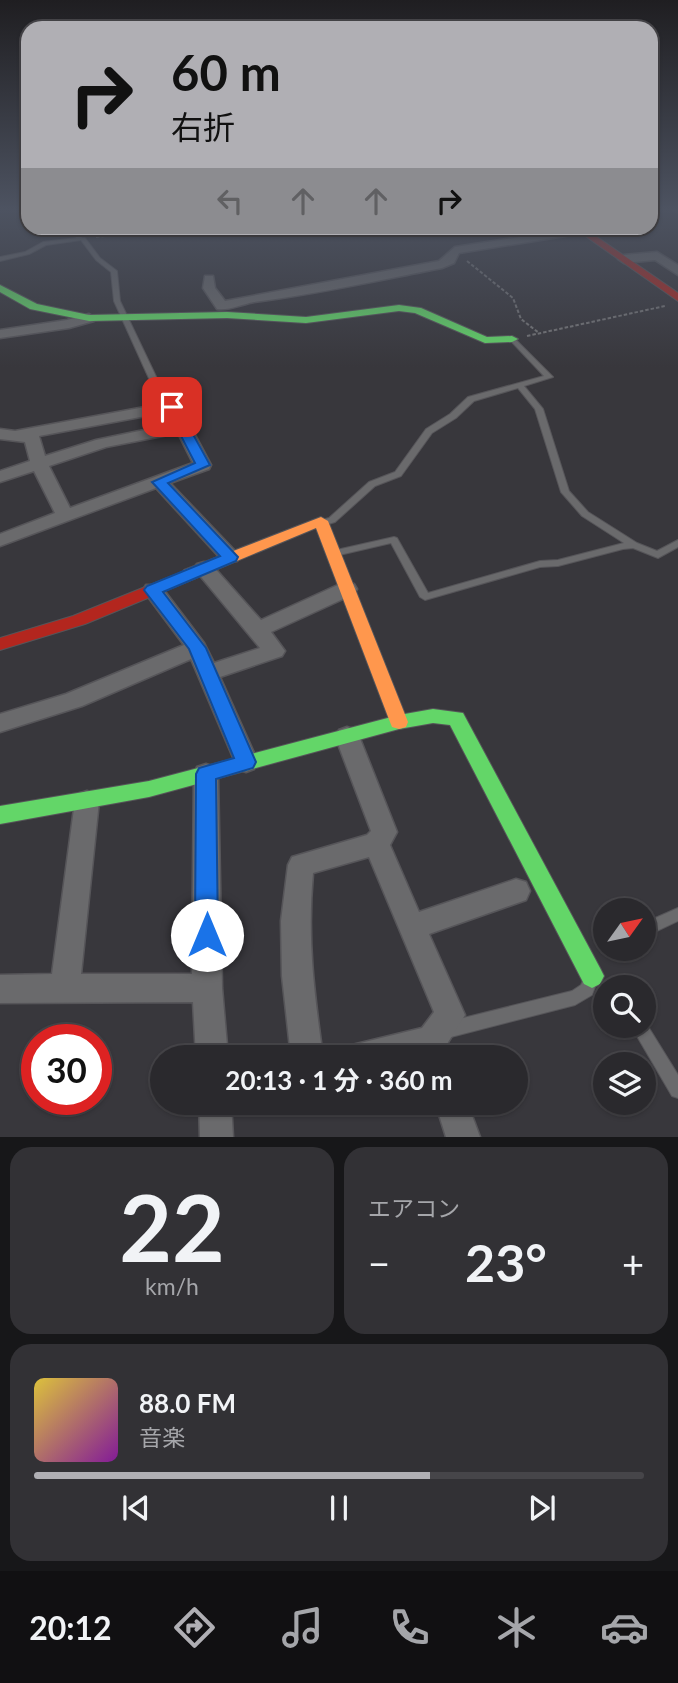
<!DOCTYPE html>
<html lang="ja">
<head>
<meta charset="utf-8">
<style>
	:root { --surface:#2a292d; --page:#323135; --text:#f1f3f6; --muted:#a5a6aa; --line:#464549; --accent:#b0afb4 }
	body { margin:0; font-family:Lato,"Noto Sans JP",sans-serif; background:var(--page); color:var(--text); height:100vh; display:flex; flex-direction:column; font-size:26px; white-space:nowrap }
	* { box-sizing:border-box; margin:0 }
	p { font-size:23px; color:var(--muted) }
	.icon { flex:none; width:38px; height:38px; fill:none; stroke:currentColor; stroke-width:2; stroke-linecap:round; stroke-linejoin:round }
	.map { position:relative; height:1137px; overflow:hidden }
	.sheet { display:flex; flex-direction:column; gap:10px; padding:10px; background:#171719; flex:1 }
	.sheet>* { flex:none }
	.hud { position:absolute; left:21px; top:21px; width:637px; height:214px; border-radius:21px; box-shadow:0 2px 5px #0004,0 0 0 2px var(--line); background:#b0afb4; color:#111; overflow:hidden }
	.needle { width:46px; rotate:57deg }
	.fabs { position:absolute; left:593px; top:898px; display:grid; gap:14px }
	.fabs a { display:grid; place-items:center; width:63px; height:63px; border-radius:50%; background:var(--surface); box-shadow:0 2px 5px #0004,0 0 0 2px var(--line); font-size:35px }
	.speed { position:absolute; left:21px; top:1024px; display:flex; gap:14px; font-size:35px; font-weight:700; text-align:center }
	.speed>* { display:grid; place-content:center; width:91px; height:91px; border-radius:50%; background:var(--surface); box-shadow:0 2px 5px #0004,0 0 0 2px var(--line); line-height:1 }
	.speed .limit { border:10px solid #d22; background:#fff; color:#111 }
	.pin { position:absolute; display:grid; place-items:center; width:60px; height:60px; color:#fff; margin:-30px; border-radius:14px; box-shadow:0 4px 10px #0006 }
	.me { position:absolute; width:77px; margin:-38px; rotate:0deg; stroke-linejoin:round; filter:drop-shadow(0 0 5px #0008) }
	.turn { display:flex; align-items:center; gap:24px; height:147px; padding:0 35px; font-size:32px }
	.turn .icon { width:91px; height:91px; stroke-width:2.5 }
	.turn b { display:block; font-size:49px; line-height:60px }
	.lanes { display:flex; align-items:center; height:66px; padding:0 35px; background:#0003; justify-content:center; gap:35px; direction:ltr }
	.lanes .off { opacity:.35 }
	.big { font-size:52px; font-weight:700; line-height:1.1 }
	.sheet .card { flex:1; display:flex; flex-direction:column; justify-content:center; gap:10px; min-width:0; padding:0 24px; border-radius:21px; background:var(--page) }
	.sheet .dial { align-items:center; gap:0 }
	.dial b { font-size:91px; line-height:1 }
	.song { display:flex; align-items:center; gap:21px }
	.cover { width:84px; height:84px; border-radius:10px; background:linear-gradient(135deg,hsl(50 70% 55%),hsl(290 70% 35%)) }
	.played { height:7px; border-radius:4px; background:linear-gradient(90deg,var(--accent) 65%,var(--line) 65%) }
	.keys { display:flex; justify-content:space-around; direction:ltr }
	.heat { display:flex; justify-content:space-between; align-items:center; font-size:38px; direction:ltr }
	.sheet .tiles { flex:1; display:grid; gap:10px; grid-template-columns:1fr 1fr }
	.card:last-child { grid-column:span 2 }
	.trip { position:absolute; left:150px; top:1045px; width:378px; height:70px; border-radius:35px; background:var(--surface); box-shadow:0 2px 5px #0004,0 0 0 2px var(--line); font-weight:700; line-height:70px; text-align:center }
	.tab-bar { display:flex; height:112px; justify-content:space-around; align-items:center; background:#111012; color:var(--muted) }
	.tab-bar .icon { width:49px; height:49px }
	.tab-bar .selected { color:var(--accent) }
	.tab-bar b { font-size:32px; color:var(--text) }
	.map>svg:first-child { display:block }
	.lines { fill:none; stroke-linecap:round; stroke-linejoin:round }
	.lane-casing { stroke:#565559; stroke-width:2 }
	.street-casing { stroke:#565559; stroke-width:3 }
	.fast-casing { stroke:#565559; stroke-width:2 }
	.slow-casing { stroke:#565559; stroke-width:2 }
	.jam-casing { stroke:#565559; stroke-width:2 }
	.path { stroke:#747476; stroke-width:2; stroke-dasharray:3.5 2; stroke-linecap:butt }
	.lane { fill:#6a6a6c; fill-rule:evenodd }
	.street { fill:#6a6a6c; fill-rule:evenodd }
	.fast { fill:#63d668; fill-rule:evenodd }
	.slow { fill:#ff974d; fill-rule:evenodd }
	.jam { fill:#b3261e; fill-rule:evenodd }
	.route { fill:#1a73e8; stroke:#114b97; stroke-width:2 }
</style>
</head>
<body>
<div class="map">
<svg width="678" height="1137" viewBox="0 0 678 1137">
	<rect width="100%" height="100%" fill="#38373c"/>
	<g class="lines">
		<g class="lane-casing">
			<path id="lane" d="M669 208 678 209V213L670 209Z
				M74 228H79L82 238H85L100 258 117 271 120 301 160 385 176 407 175 409H169L152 385 114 301 111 272 96 260 81 240 46 245 29 254 0 261V257L25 252 43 242 76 238Z
				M512 337 514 338 553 377 524 386 543 409 569 491 588 512 637 543 657 551 678 540V547L658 558 633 548 623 549 558 566 540 567 425 600 420 597 391 543 335 556 332 555 330 553 332 551 394 537 397 538 428 593 540 561 558 560 624 543 582 516 561 492 535 409 518 388 474 401 456 418 432 433 401 476 375 486 335 522 322 526 317 523 319 521 329 518 369 482 395 472 426 429 450 414 468 397 544 376 510 340 509 339Z
				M678 908V921L644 937V923Z
				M589 977 594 979 596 984 592 995 575 1005 447 1038 442 1035 439 1030 442 1025 447 1022 572 991 581 985 584 979Z
				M644 1020 678 1075V1098L672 1096 634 1031 632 1026H644Z"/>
		</g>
		<g class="street-casing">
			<path id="street" d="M651 208H664L651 214Z
				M579 228 590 230 584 233 459 253 454 263 442 268C380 280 317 294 254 302 243 304 228 311 217 309L203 288 205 276H213L215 288 225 301 439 261 455 247Z
				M657 252 678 265V275L655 260 624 263 618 259 624 255Z
				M89 314 96 318 94 321 69 328 0 338V330L67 320Z
				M172 402 180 407 211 465 209 469 170 483 237 553 239 557 237 561H223L156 488 0 546V534L55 513 34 471 0 482V471L30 461 25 442 0 439V429L15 431ZM167 412 173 424 96 440 45 456 39 436ZM178 433 193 463 70 508 49 466 106 447Z
				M204 562 211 564 261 620 340 584H354L357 589 354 594 271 632 285 651 282 656 220 677 258 762 254 769 246 772 238 769 191 659 82 706 0 732V714L66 694 184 645 143 590 146 585H160L204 643 214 663 260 648 197 572 194 568 197 564Z
				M347 727 355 730 359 736 397 832 390 845 419 912 516 879 526 882 530 891 526 900 429 934 465 1015 442 1052 431 1056 343 1057 348 1046 422 1028 434 1012 369 857 313 873C307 939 314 992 323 1057H291L282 976 281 921 288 865 292 857 367 835 371 831 335 736 339 730Z
				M206 764 215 767 218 774 222 988 228 1057H196L193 1002 0 1003V975L52 974 75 801 78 794 87 791 96 794 99 801 81 974H192L194 774 197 767Z
				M199 1102H231L233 1137H200Z
				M435 1102H467L480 1137H446Z"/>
		</g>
		<g class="fast-casing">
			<path id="fast" d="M0 285 37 304 89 315 227 312 306 317 399 305 421 308 487 337 512 336 518 339 512 342 485 343 415 313 399 311 306 323 227 318 89 321 30 309 0 292Z
				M433 709 463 713 600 968 604 976 600 984 592 988 584 984 450 725 433 723 399 729 149 797 0 824V806L149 781 399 715Z"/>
		</g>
		<g class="slow-casing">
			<path id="slow" d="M321 517 328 521 408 722 406 727 399 729 392 727 390 722 316 528 196 578H184L182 574 184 570Z"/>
		</g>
		<g class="jam-casing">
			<path id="jam" d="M574 228H584L678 293V301Z
				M190 569 196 570 198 574 196 578 85 624 0 650V638L73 616Z"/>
		</g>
		<path class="path" d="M96 237 179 228
			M467 261 513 298 521 319 539 333
			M527 336 665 306"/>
		<use href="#lane" class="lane"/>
		<use href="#street" class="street"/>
		<use href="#fast" class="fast"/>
		<use href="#slow" class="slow"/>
		<use href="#jam" class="jam"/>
	</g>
	<linearGradient id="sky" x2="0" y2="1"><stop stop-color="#1f1e21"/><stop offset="0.57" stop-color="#4d5361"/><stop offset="1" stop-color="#4d5361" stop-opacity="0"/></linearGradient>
	<rect width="678" height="367" fill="url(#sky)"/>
	<path class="route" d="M172 403 178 407 210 465 168 483 238 557 236 561 163 592 206 648 256 762 253 768 216 779 218 935 215 943 207 946 199 943 195 935 196 774 199 768 234 758 189 649 144 590 147 586 220 556 152 482 195 463 166 407Z"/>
</svg>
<div class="fabs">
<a><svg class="needle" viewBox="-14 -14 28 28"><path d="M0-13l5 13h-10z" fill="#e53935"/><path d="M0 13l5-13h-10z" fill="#a5a6aa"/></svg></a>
<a><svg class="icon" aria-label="search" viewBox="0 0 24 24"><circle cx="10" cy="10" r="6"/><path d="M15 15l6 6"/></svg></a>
<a><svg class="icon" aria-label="layers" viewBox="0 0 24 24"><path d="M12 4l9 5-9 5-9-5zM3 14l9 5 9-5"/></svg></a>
</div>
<div class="speed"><div class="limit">30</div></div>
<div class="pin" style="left:172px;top:407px;background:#d93025"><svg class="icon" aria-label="arrive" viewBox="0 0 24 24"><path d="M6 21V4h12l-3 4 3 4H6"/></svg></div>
<svg class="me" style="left:207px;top:935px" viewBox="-20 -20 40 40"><circle r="19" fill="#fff"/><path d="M0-13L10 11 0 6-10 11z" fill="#1a73e8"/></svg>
<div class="trip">20:13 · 1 分 · 360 m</div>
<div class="hud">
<div class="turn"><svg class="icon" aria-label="right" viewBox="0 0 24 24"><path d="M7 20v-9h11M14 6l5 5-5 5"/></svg><div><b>60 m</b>右折</div></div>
<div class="lanes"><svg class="icon off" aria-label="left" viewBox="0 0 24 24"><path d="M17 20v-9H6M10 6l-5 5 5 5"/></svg><svg class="icon off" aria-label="ahead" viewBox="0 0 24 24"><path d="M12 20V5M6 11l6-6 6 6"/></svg><svg class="icon off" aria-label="ahead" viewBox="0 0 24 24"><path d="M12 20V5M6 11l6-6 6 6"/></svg><svg class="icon" aria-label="right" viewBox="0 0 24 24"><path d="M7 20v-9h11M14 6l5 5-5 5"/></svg></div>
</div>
</div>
<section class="sheet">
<div class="tiles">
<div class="card dial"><b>22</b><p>km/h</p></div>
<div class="card"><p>エアコン</p>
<div class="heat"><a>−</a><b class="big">23°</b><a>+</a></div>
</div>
<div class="card">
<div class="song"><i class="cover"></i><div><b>88.0 FM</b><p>音楽</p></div></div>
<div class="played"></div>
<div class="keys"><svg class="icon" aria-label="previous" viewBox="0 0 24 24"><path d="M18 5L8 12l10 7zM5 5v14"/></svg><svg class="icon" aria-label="pause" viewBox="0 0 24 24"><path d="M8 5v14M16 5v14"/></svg><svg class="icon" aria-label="next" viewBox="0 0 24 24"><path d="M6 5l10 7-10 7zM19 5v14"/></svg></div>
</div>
</div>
</section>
<nav class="tab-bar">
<b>20:12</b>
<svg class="icon selected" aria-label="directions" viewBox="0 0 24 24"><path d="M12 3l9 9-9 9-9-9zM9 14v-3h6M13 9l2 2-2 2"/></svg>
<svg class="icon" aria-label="music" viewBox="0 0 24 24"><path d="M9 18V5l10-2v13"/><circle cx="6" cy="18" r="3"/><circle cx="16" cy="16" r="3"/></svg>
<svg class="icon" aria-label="phone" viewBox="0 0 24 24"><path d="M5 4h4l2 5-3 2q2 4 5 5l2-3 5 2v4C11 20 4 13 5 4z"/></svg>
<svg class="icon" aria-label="climate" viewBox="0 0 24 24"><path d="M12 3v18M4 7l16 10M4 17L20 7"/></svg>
<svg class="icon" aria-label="car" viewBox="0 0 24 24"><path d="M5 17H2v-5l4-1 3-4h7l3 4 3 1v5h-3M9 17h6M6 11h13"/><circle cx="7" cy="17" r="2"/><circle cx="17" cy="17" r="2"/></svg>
</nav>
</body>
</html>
